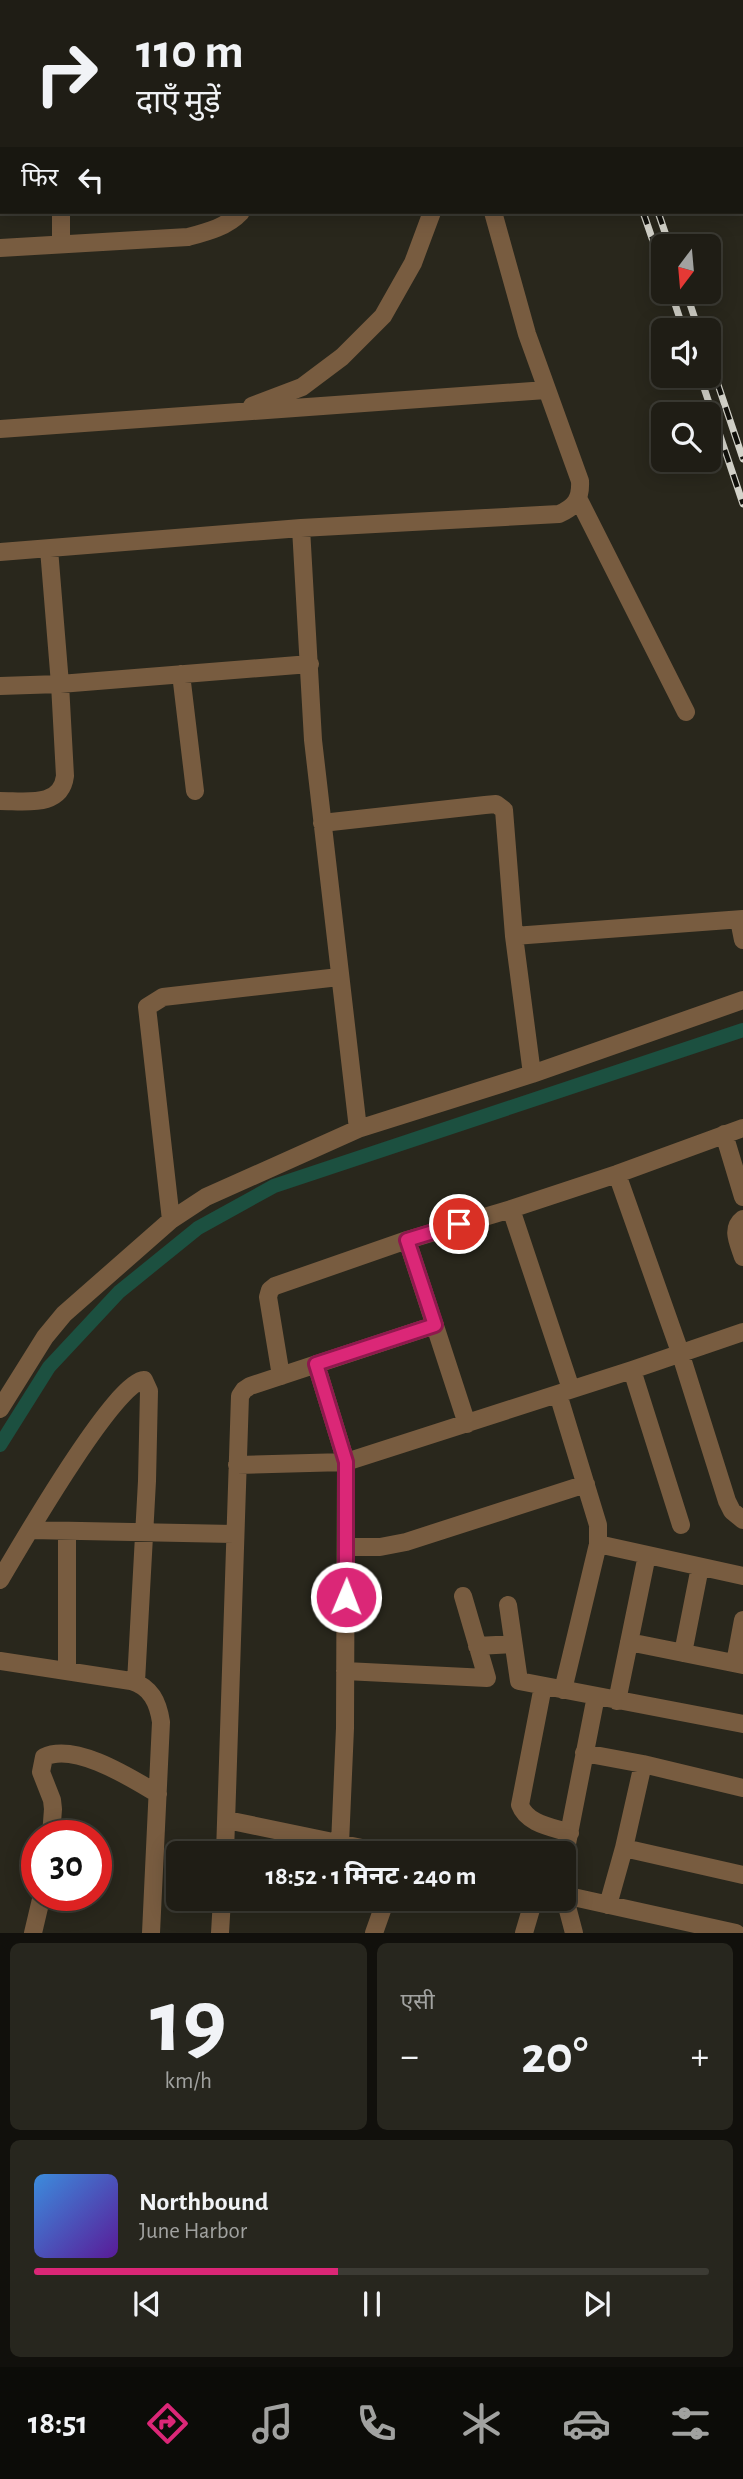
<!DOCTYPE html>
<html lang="hi">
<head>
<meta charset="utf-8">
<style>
	:root { --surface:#1f1d15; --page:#27261e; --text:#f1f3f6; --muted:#a1a2a0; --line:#3c3b34; --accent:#db2777 }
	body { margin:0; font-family:"Alegreya Sans","Noto Sans Devanagari",sans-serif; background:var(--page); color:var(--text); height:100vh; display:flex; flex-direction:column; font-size:26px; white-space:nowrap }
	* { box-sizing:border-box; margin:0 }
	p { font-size:23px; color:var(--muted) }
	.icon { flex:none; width:38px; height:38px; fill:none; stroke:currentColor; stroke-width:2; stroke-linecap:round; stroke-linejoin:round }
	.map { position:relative; height:1933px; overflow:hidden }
	.side { display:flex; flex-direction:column; gap:10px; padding:10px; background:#11100c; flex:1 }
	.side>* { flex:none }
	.guide { position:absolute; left:0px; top:0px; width:744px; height:214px; box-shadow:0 4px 18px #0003,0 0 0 2px var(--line); background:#1f1d15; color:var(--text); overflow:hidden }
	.needle { width:46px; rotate:196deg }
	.controls { position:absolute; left:651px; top:234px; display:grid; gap:14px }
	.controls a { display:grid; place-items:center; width:70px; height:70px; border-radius:10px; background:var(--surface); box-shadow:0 4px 18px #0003,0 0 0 2px var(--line); font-size:35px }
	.speed { position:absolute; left:21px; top:1820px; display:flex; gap:14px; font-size:35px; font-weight:700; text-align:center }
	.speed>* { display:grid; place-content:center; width:91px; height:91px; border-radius:50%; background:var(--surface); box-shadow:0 4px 18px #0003,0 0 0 2px var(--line); line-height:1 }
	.speed .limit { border:10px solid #d22; background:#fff; color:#111 }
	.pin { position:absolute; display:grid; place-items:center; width:60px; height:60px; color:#fff; margin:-30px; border:4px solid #fff; border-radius:50%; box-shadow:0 2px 7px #0007 }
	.me { position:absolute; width:77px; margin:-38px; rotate:1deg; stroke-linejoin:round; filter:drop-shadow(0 0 5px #0008) }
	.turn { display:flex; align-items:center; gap:24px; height:147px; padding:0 21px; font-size:32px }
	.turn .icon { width:91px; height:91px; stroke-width:2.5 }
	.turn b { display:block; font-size:49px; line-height:60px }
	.then { display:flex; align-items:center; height:66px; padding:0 21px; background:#0003; gap:14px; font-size:26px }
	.big { font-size:52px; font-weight:700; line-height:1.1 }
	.side .card { flex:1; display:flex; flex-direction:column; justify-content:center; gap:10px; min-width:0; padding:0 24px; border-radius:10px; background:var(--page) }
	.side .dial { align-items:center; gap:0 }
	.dial b { font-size:91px; line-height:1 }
	.song { display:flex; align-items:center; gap:21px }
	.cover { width:84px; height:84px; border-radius:10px; background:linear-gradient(135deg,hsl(210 70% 55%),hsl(270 70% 35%)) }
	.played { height:7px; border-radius:4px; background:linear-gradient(90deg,var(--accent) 45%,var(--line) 45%) }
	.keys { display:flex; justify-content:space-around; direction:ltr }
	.heat { display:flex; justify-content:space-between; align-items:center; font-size:38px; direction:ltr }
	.side .tiles { flex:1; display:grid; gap:10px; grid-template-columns:1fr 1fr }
	.card:last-child { grid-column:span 2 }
	.trip { position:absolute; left:166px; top:1841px; width:410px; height:70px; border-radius:10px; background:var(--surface); box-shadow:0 4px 18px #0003,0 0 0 2px var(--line); font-weight:700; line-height:70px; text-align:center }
	.dock { display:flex; height:112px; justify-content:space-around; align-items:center; background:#0c0c08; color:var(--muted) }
	.dock .icon { width:49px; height:49px }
	.dock .on { color:var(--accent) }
	.dock b { font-size:32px; color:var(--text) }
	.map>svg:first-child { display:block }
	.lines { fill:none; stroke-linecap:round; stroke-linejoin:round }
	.canal { stroke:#1c5040; stroke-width:14 }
	.minor { stroke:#785c40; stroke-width:18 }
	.rail-casing { stroke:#d4d3ca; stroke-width:7 }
	.rail { stroke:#11100b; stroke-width:4.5; stroke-dasharray:13; stroke-linecap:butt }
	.route-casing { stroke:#8e194d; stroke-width:18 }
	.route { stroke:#db2777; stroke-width:12 }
</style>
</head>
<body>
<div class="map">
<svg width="743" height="1933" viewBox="0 0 743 1933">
	<rect width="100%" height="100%" fill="#29271c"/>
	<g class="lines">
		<path class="canal" d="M0 1445 49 1367 119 1292 198 1228 274 1186 743 1030"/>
		<path class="minor" d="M468 0V2
			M680 0 681 2
			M0 31H2
			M742 39 743 38
			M0 110 2 109
			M742 163 743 166
			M61 212V244
			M0 248 188 237C207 232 227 227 241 212
			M252 406 302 387 342 357 383 316 413 263 432 212
			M0 429 546 390
			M579 500 686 712
			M301 528 313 740 358 1129
			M0 552 301 528 559 514C575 507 581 499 580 481L527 334 493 212
			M181 674 195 791
			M0 686 60 684 49 549
			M0 801C26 801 61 808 65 776L60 684 310 664
			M322 823 485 805 496 804 504 810 514 936 532 1074
			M739 920 743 940
			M514 936 743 919
			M724 1134 743 1197
			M617 1174 680 1352 727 1501 732 1511 743 1520
			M511 1209 571 1389
			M743 1219C730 1229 739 1244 743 1257
			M171 1220 147 1007 163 997 339 977
			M407 1240 467 1424
			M316 1364 346 1462 345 1728 340 1844
			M632 1370 681 1525
			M281 1376 268 1297 270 1290 275 1286 407 1240 511 1209 617 1174 743 1128
			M558 1394 598 1525V1544L563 1690
			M0 1409 45 1337 64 1314 171 1220 206 1197 358 1129 532 1074 743 1000
			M237 1465 346 1462 632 1370 743 1332
			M30 1530 234 1534
			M598 1544 743 1576
			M347 1547H380L406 1542 586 1484
			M0 1580C19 1548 115 1381 144 1380L149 1391 147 1481 136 1682
			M508 1605 519 1681 743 1724
			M629 1642 743 1665
			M477 1646 513 1644
			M683 1653 700 1567
			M0 1661 131 1681C151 1687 158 1702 161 1722L151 1933
			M735 1663 743 1620
			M67 1670V1531
			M345 1671 487 1678 463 1596
			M543 1686 520 1805C527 1824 552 1827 570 1833
			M617 1701 647 1555
			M584 1753 643 1764 743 1788
			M227 1820 386 1853
			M51 1836 53 1809 52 1800 41 1772 44 1757C75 1742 131 1778 158 1794
			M624 1848 743 1875
			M225 1853 240 1396 244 1390 250 1386 435 1325
			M564 1859 596 1696
			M564 1895 736 1933
			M564 1895 574 1933
			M608 1905 624 1848 643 1764
			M33 1933 42 1895
			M220 1933 222 1899
			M374 1933 386 1899
			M524 1933 534 1899"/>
		<g class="rail-casing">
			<path id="rail" d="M569 0 570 2
				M583 0 584 2
				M643 212 663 270
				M658 212 670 247
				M671 292 684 331
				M686 292 699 331
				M709 358 743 459
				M700 376 743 504"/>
		</g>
		<use href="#rail" class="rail"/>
	</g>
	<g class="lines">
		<g class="route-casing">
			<path id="route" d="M346 1597V1462L316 1364 435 1325 407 1240 459 1224"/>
		</g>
		<use href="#route" class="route"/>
	</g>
</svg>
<div class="controls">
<a><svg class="needle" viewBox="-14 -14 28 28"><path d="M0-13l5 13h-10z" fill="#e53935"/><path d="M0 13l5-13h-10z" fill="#a1a2a0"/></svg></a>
<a><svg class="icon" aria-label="sound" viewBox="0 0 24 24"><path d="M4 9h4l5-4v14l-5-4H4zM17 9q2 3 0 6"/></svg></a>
<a><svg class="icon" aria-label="search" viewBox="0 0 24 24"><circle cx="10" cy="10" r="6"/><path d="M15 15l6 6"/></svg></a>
</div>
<div class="speed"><div class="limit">30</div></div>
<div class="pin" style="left:459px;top:1224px;background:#d93025"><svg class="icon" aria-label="arrive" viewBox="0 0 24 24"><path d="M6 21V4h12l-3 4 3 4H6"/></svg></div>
<svg class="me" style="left:346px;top:1597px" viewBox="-20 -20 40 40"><circle r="17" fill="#db2777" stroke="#fff" stroke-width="3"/><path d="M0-11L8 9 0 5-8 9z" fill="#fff"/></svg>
<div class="trip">18:52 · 1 मिनट · 240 m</div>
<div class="guide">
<div class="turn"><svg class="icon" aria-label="right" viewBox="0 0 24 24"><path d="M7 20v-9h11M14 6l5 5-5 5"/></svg><div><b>110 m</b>दाएँ मुड़ें</div></div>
<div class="then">फिर<svg class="icon" aria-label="left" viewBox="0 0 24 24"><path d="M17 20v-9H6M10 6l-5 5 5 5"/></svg></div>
</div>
</div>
<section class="side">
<div class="tiles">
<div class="card dial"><b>19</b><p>km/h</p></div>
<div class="card"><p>एसी</p>
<div class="heat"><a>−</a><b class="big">20°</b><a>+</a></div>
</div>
<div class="card">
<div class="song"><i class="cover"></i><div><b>Northbound</b><p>June Harbor</p></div></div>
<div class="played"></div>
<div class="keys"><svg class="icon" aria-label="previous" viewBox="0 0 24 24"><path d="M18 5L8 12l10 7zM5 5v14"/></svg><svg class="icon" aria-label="pause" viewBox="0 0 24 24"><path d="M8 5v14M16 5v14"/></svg><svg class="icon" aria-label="next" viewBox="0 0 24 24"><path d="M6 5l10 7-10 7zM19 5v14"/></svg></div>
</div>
</div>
</section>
<nav class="dock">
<b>18:51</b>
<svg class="icon on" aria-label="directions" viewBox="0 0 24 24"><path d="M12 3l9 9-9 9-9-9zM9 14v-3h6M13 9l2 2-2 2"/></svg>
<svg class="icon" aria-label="music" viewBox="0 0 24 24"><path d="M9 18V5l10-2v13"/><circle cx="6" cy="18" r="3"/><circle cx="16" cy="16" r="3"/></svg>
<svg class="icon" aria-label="phone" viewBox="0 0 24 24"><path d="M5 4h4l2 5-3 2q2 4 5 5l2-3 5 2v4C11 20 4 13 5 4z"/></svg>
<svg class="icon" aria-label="climate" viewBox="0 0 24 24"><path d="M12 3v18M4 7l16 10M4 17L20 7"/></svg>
<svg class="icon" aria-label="car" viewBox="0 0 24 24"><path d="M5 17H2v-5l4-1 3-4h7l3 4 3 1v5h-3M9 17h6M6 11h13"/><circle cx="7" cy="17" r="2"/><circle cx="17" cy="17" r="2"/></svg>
<svg class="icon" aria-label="filters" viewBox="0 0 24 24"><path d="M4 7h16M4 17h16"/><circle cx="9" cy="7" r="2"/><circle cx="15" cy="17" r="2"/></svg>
</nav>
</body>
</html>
